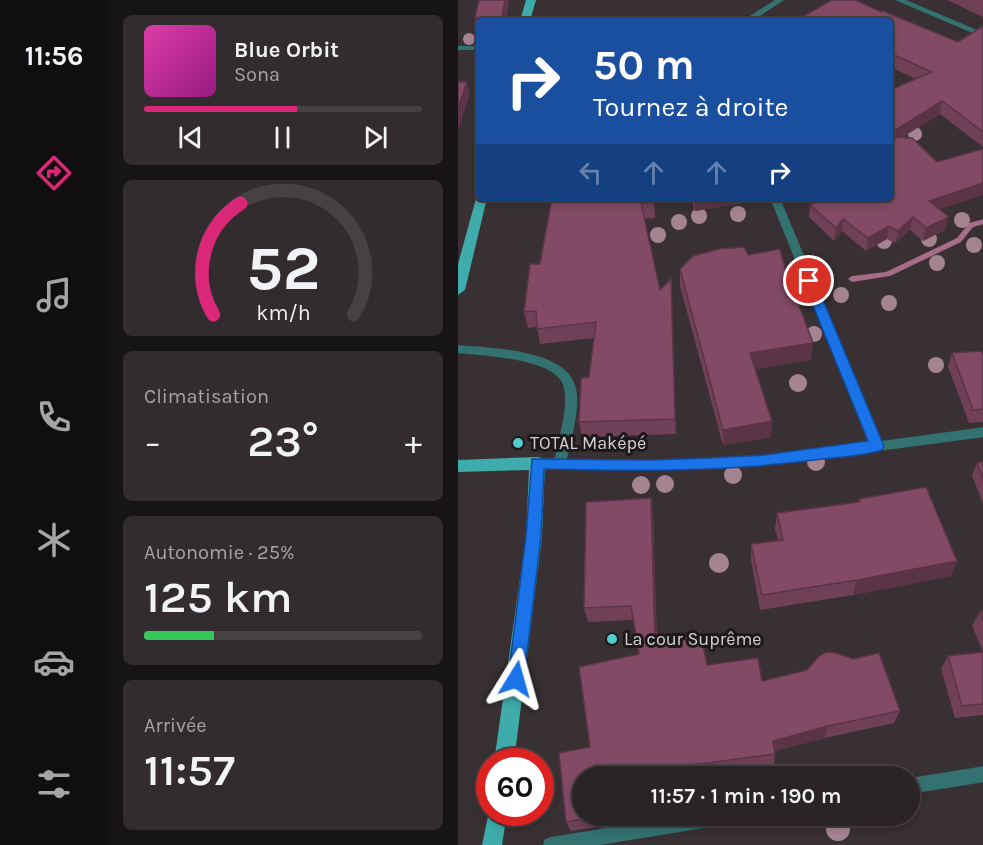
<!DOCTYPE html>
<html lang="fr">
<head>
<meta charset="utf-8">
<style>
	:root { --surface:#2a2426; --page:#322c2e; --text:#f1f3f6; --muted:#a5a4a7; --line:#464143; --accent:#db2777 }
	body { margin:0; font-family:Karla,sans-serif; background:var(--page); color:var(--text); height:100vh; display:flex; flex-direction:column; font-size:22px; white-space:nowrap }
	* { box-sizing:border-box; margin:0 }
	p { font-size:20px; color:var(--muted) }
	.icon { flex:none; width:33px; height:33px; fill:none; stroke:currentColor; stroke-width:2; stroke-linecap:round; stroke-linejoin:round }
	.map { position:relative; flex:1; overflow:hidden }
	.side { display:flex; flex-direction:column; gap:15px; padding:15px; background:#171415; width:350px }
	.side>* { flex:none }
	.guide { position:absolute; left:18px; top:18px; width:417px; height:183px; border-radius:6px; box-shadow:0 3px 9px #0003,0 0 0 2px var(--line); background:#1a4fa0; color:#fff; overflow:hidden }
	.speed { position:absolute; left:18px; top:748px; display:flex; gap:12px; font-size:30px; font-weight:700; text-align:center }
	.speed>* { display:grid; place-content:center; width:78px; height:78px; border-radius:50%; background:var(--surface); box-shadow:0 3px 9px #0003,0 0 0 2px var(--line); line-height:1 }
	.speed .limit { border:9px solid #d22; background:#fff; color:#111 }
	.pin { position:absolute; display:grid; place-items:center; width:51px; height:51px; color:#fff; margin:-26px; border:3px solid #fff; border-radius:50%; box-shadow:0 2px 6px #0007 }
	.me { position:absolute; width:66px; margin:-33px; rotate:8deg; stroke-linejoin:round; filter:drop-shadow(0 0 4px #0008) }
	.turn { display:flex; align-items:center; gap:21px; height:126px; padding:0 18px; font-size:27px }
	.turn .icon { width:78px; height:78px; stroke-width:2.5 }
	.turn b { display:block; font-size:42px; line-height:51px }
	.lanes { display:flex; align-items:center; height:57px; padding:0 18px; background:#0003; justify-content:center; gap:30px; direction:ltr }
	.lanes .off { opacity:.35 }
	.big { font-size:45px; font-weight:600; line-height:1.1 }
	.side .widget { flex:1; display:flex; flex-direction:column; justify-content:center; gap:9px; min-width:0; padding:0 21px; border-radius:9px; background:var(--page) }
	.side .dial { align-items:center; gap:0 }
	.dial svg { height:156px; overflow:visible; fill:none; stroke:var(--line); stroke-width:7; stroke-linecap:round; text-anchor:middle }
	.dial text { fill:var(--text); stroke:none }
	.song { display:flex; align-items:center; gap:18px }
	.cover { width:72px; height:72px; border-radius:9px; background:linear-gradient(135deg,hsl(320 70% 55%),hsl(310 70% 35%)) }
	.played { height:6px; border-radius:3px; background:linear-gradient(90deg,var(--accent) 55%,var(--line) 55%) }
	.keys { display:flex; justify-content:space-around; direction:ltr }
	.heat { display:flex; justify-content:space-between; align-items:center; font-size:33px; direction:ltr }
	.charge { height:9px; border-radius:4px; background:linear-gradient(90deg,#34c759 25%,var(--line) 0) }
	.trip { position:absolute; left:114px; top:766px; width:348px; height:60px; border-radius:30px; background:var(--surface); box-shadow:0 3px 9px #0003,0 0 0 2px var(--line); font-weight:600; line-height:60px; text-align:center }
	main { display:flex; flex:1; min-height:0 }
	.menu { display:flex; flex-direction:column; width:108px; justify-content:space-around; align-items:center; background:#110e0f; color:var(--muted) }
	.menu .icon { width:42px; height:42px }
	.menu .selected { color:var(--accent) }
	.menu b { font-size:27px; color:var(--text) }
	.map>svg:first-child { display:block }
	.lines { fill:none; stroke-linecap:round; stroke-linejoin:round }
	.stream { fill:#a76c87; fill-rule:evenodd }
	.street { fill:#337271; fill-rule:evenodd }
	.primary { fill:#3fabab; fill-rule:evenodd }
	.tree { fill:#a58492 }
	.wall { fill:#704056 }
	.shaded-wall { fill:#5b3446 }
	.building { fill:#824a64; stroke:#5b3446; stroke-width:1.5 }
	.route { fill:#1a73e8; stroke:#114b97; stroke-width:1.5 }
	.poi-dot { fill:#52cdcc; stroke:#1d191b; stroke-width:2 }
	.labels { text-anchor:middle; stroke-width:6; stroke-linejoin:round; paint-order:stroke }
	.poi-label { font-size:18px; fill:#d5d0d2; stroke:#1d191b; text-anchor:start }
</style>
</head>
<body>
<main>
<nav class="menu">
<b>11:56</b>
<svg class="icon selected" aria-label="directions" viewBox="0 0 24 24"><path d="M12 3l9 9-9 9-9-9zM9 14v-3h6M13 9l2 2-2 2"/></svg>
<svg class="icon" aria-label="music" viewBox="0 0 24 24"><path d="M9 18V5l10-2v13"/><circle cx="6" cy="18" r="3"/><circle cx="16" cy="16" r="3"/></svg>
<svg class="icon" aria-label="phone" viewBox="0 0 24 24"><path d="M5 4h4l2 5-3 2q2 4 5 5l2-3 5 2v4C11 20 4 13 5 4z"/></svg>
<svg class="icon" aria-label="climate" viewBox="0 0 24 24"><path d="M12 3v18M4 7l16 10M4 17L20 7"/></svg>
<svg class="icon" aria-label="car" viewBox="0 0 24 24"><path d="M5 17H2v-5l4-1 3-4h7l3 4 3 1v5h-3M9 17h6M6 11h13"/><circle cx="7" cy="17" r="2"/><circle cx="17" cy="17" r="2"/></svg>
<svg class="icon" aria-label="filters" viewBox="0 0 24 24"><path d="M4 7h16M4 17h16"/><circle cx="9" cy="7" r="2"/><circle cx="15" cy="17" r="2"/></svg>
</nav>
<section class="side">
<div class="widget">
<div class="song"><i class="cover"></i><div><b>Blue Orbit</b><p>Sona</p></div></div>
<div class="played"></div>
<div class="keys"><svg class="icon" aria-label="previous" viewBox="0 0 24 24"><path d="M18 5L8 12l10 7zM5 5v14"/></svg><svg class="icon" aria-label="pause" viewBox="0 0 24 24"><path d="M8 5v14M16 5v14"/></svg><svg class="icon" aria-label="next" viewBox="0 0 24 24"><path d="M6 5l10 7-10 7zM19 5v14"/></svg></div>
</div>
<div class="widget dial"><svg viewBox="0 0 100 80">
<path d="M14 69A42 42 0 1 1 86 69"/>
<path d="M14 69A42 42 0 0 1 28 12" stroke="#db2777"/>
<text x="50" y="56" font-size="32" font-weight="700">52</text>
<text x="50" y="72" font-size="11">km/h</text>
</svg></div>
<div class="widget"><p>Climatisation</p>
<div class="heat"><a>−</a><b class="big">23°</b><a>+</a></div>
</div>
<div class="widget"><p>Autonomie · 25%</p><b class="big">125 km</b><div class="charge"></div></div>
<div class="widget"><p>Arrivée</p><b class="big">11:57</b></div>
</section>
<div class="map">
<svg width="526" height="845" viewBox="0 0 526 845">
	<rect width="100%" height="100%" fill="#383033"/>
	<g class="lines">
		<path class="stream" d="M526 219V224L515 227 503 242 432 276 394 282 390 279 394 276 428 272 499 238 511 223Z"/>
		<path class="street" d="M317 0H326L294 21H284Z
			M437 0H448L526 33V38Z
			M0 46H21V50H0Z
			M312 198H322L423 441 526 427V437L306 466 192 471 75 467 73 463 75 459 97 458C101 436 110 411 106 388 101 358 25 356 0 353V345C32 348 106 349 117 385 124 405 113 438 109 459L192 461 306 456 411 442Z
			M526 766V782L452 794V778Z
			M221 816H278L276 822 270 824 142 845H85L87 839 93 837Z"/>
		<path class="primary" d="M68 0H78L72 21H62Z
			M19 195H21V198H29L7 290 0 295V264Z
			M79 457 84 458 87 463 84 536 56 762H36L68 536 71 470 0 472V460Z
			M32 807V813H49L44 845H24Z"/>
	</g>
	<g class="tree">
		<circle cx="11" cy="39" r="6"/>
		<circle cx="457" cy="134" r="7"/>
		<circle cx="280" cy="214" r="8"/>
		<circle cx="241" cy="216" r="8"/>
		<circle cx="504" cy="220" r="8"/>
		<circle cx="221" cy="222" r="8"/>
		<circle cx="200" cy="235" r="8"/>
		<circle cx="471" cy="239" r="8"/>
		<circle cx="426" cy="241" r="8"/>
		<circle cx="516" cy="245" r="8"/>
		<circle cx="479" cy="263" r="8"/>
		<circle cx="383" cy="295" r="8"/>
		<circle cx="431" cy="303" r="8"/>
		<circle cx="356" cy="334" r="8"/>
		<circle cx="478" cy="365" r="8"/>
		<circle cx="340" cy="383" r="9"/>
		<circle cx="358" cy="462" r="9"/>
		<circle cx="275" cy="475" r="9"/>
		<circle cx="207" cy="484" r="9"/>
		<circle cx="183" cy="485" r="9"/>
		<circle cx="261" cy="563" r="10"/>
		<circle cx="380" cy="829" r="12"/>
	</g>
	<path class="wall" d="M21 0H51L48 21H21V31H20L17 18Z
		M489 0H525V17Z
		M423 12 500 42 525 26V147L482 114 443 138 525 195 481 209 487 230 465 241 452 230 437 243 429 239 408 251 384 231 376 241 351 217 352 205 432 198V90L458 79 432 67V21Z
		M94 198 196 202 197 218 186 219 202 290 213 279 218 434 124 437 121 422 131 377 136 338 82 344 79 327 70 328 66 312 82 264Z
		M232 198H291V202L237 211Z
		M290 255 333 292 353 360 297 369 314 421 313 437 265 445 222 286V269Z
		M494 353 525 356V422L511 423 490 367Z
		M525 462V504L514 475 519 463Z
		M401 499 499 561 493 576 395 595 302 610 293 560V544L320 541 317 529 319 513 400 503Z
		M195 514 199 641 249 665 304 681 442 711 436 723 367 738 317 751 316 765 235 776 124 816H194L165 820V823L113 831 108 822 132 747 181 654 175 620 130 622 126 608Z
		M525 611V652L514 626 522 612Z
		M525 652V715L497 718 483 669 490 656Z"/>
	<path class="shaded-wall" d="M47 0H51L48 21H44V17Z
		M9 82 12 94 0 131V108Z
		M484 101 482 114 435 143 438 130Z
		M525 183V195L468 214 471 201Z
		M237 198H291V202L237 211Z
		M455 217 452 230 437 243 440 231Z
		M491 217 487 230 465 241 468 228Z
		M385 219 384 231 376 241 378 228Z
		M431 226 429 239 408 251 410 238Z
		M213 279 214 295 218 434 217 419Z
		M355 343 353 360 292 370V353Z
		M314 421 313 437 265 445V430Z
		M193 498 195 514 199 654 197 641Z
		M499 561 493 576 395 595 399 580Z
		M370 726 367 738 313 752 315 741Z"/>
	<path class="building" d="M21 0H47L44 17 17 18Z
		M374 0H398L423 12 425 11 500 42 525 26V132L484 101 438 130 432 126V90L474 72 432 53V21H337Z
		M0 82H9L0 108Z
		M432 137 454 138 479 162 525 149V183L471 201 491 217 468 228 455 217 440 231 431 226 410 238 385 219 378 228 352 205 368 198H432Z
		M94 198H195L196 202 183 203 202 290 213 279 217 419 121 422 123 378 131 377 138 322 79 329 78 311 66 312 72 264H82Z
		M286 247 290 255 322 249 333 292H336L355 343 292 353 314 421 265 430 222 269 235 256 261 249Z
		M523 351 525 356V409L515 410 494 353Z
		M525 462V479L519 463Z
		M468 487 499 561 399 580 304 595 293 544 325 540 319 513 402 502 401 499Z
		M193 498 197 641 242 632 249 665 300 658 304 681 349 670 361 656 369 652 378 653 395 659 421 653 442 711 370 726 315 741 317 754 234 765 235 777H124V816H146L108 822 101 753 132 747 121 667 181 654 173 606 126 608 128 502Z
		M525 611V621L522 612Z
		M525 652V704L504 706 490 656Z"/>
	<path class="route" d="M351 276 357 281 426 446 424 450C403 457 378 457 356 460 266 472 177 471 86 469L83 536 66 679 64 685 58 687 52 685 50 679 68 536 74 459 192 460 252 458 306 455 410 441 345 281Z"/>
	<g class="poi-dot">
		<circle cx="60" cy="443" r="6"/>
		<circle cx="154" cy="639" r="6"/>
	</g>
	<g class="labels">
		<g class="poi-label">
			<text x="72" y="449">TOTAL Maképé</text>
			<text x="166" y="645">La cour Suprême</text>
		</g>
	</g>
</svg>
<div class="speed"><div class="limit">60</div></div>
<div class="pin" style="left:351px;top:281px;background:#d93025"><svg class="icon" aria-label="arrive" viewBox="0 0 24 24"><path d="M6 21V4h12l-3 4 3 4H6"/></svg></div>
<svg class="me" style="left:58px;top:679px" viewBox="-20 -20 40 40"><path d="M0-17L14 15 0 8-14 15z" fill="#1a73e8" stroke="#fff" stroke-width="4"/></svg>
<div class="trip">11:57 · 1 min · 190 m</div>
<div class="guide">
<div class="turn"><svg class="icon" aria-label="right" viewBox="0 0 24 24"><path d="M7 20v-9h11M14 6l5 5-5 5"/></svg><div><b>50 m</b>Tournez à droite</div></div>
<div class="lanes"><svg class="icon off" aria-label="left" viewBox="0 0 24 24"><path d="M17 20v-9H6M10 6l-5 5 5 5"/></svg><svg class="icon off" aria-label="ahead" viewBox="0 0 24 24"><path d="M12 20V5M6 11l6-6 6 6"/></svg><svg class="icon off" aria-label="ahead" viewBox="0 0 24 24"><path d="M12 20V5M6 11l6-6 6 6"/></svg><svg class="icon" aria-label="right" viewBox="0 0 24 24"><path d="M7 20v-9h11M14 6l5 5-5 5"/></svg></div>
</div>
</div>
</main>
</body>
</html>
